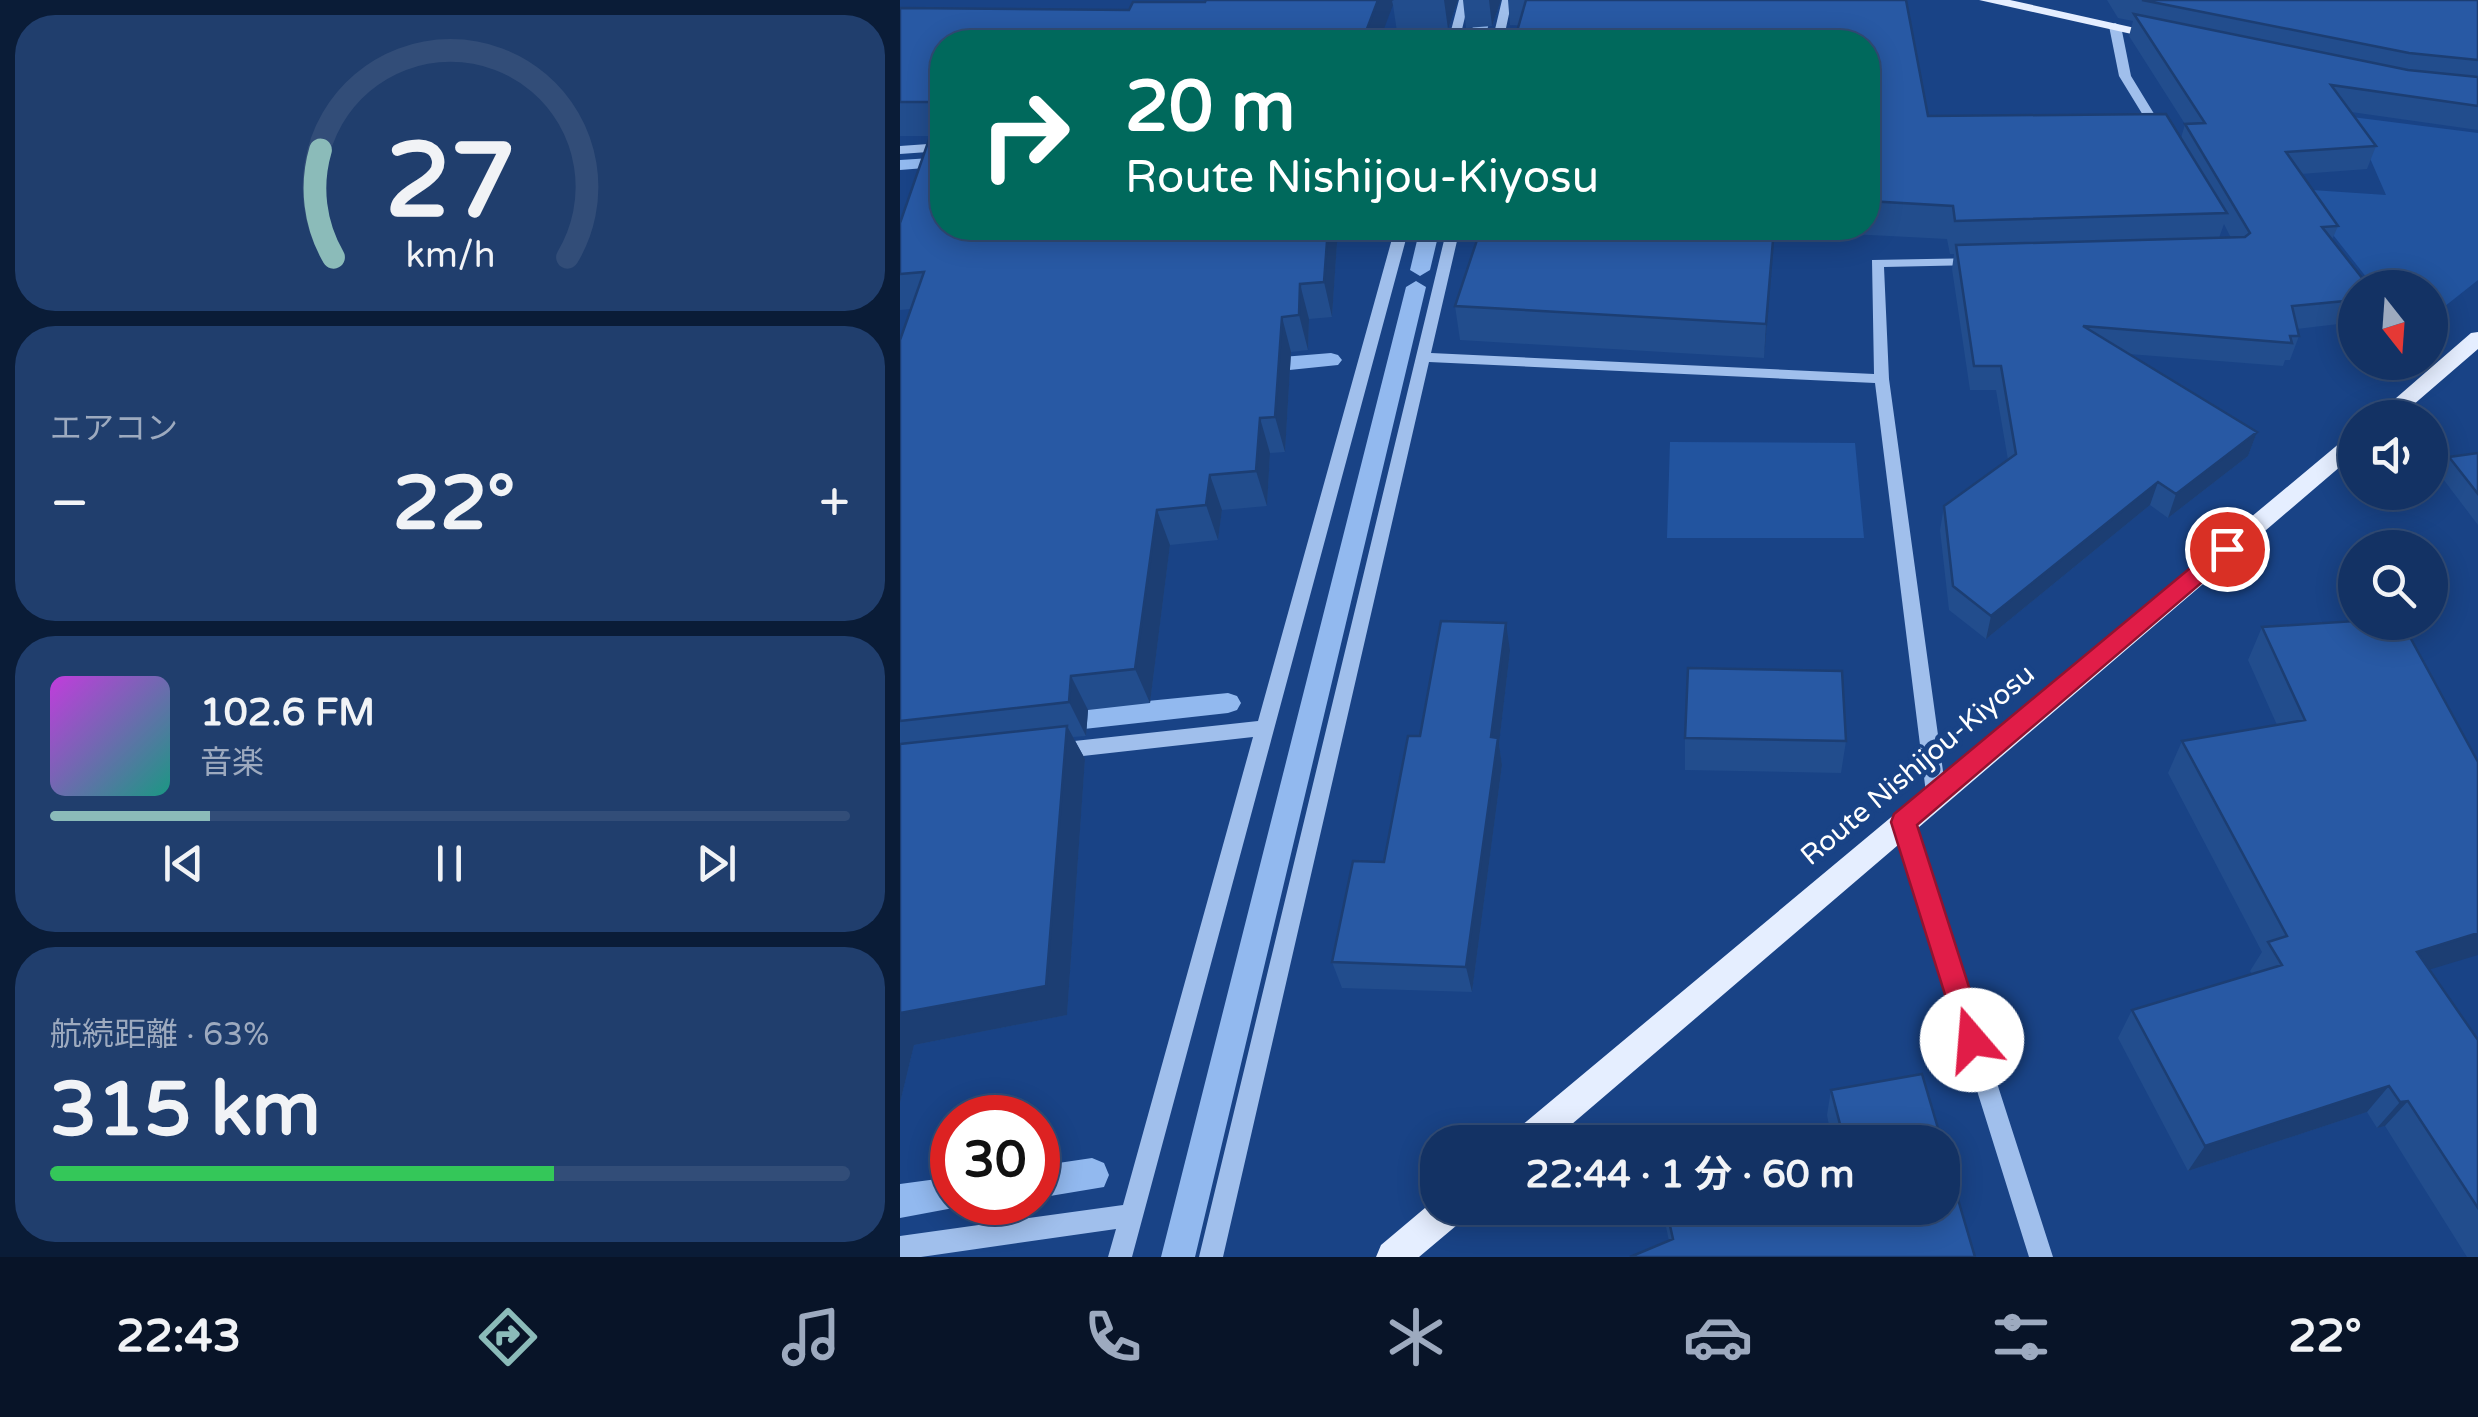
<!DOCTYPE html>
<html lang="ja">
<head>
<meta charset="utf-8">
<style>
	:root { --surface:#133264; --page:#203e6d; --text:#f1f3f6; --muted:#9daabf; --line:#324d78; --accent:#8bbbb9 }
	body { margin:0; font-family:"Varela Round","Noto Sans JP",sans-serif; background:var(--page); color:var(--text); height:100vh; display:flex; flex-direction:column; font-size:38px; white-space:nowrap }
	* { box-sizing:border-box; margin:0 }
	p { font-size:32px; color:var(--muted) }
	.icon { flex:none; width:55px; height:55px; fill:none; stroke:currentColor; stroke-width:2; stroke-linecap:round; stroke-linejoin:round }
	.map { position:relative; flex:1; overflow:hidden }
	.details { display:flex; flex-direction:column; gap:15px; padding:15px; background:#0a1c37; width:900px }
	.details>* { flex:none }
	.guide { position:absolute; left:30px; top:30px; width:950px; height:210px; border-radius:40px; box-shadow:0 5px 25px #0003,0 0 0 2px var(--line); background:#00695c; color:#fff; overflow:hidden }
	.needle { width:65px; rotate:163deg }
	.buttons { position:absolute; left:1438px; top:270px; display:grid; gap:20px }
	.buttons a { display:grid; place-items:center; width:110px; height:110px; border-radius:50%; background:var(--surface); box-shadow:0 5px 25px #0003,0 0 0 2px var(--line); font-size:50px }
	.speed { position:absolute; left:30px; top:1095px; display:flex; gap:20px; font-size:50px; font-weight:700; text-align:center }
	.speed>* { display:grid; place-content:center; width:130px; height:130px; border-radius:50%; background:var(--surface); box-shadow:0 5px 25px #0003,0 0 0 2px var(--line); line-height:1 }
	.speed .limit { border:15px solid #d22; background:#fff; color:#111 }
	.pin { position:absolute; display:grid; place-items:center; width:85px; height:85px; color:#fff; margin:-42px; border:5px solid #fff; border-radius:50%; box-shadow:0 2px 10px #0007 }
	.me { position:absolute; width:110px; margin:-55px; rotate:342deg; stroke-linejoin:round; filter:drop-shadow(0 0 8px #0008) }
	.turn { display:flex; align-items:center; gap:35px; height:210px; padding:0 30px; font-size:45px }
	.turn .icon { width:130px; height:130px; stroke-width:2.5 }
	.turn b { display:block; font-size:70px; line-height:85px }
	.big { font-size:75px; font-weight:700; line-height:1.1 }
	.details .tile { flex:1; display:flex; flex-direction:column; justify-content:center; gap:15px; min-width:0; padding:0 35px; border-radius:40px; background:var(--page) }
	.details .dial { align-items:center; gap:0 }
	.dial svg { height:260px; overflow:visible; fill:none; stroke:var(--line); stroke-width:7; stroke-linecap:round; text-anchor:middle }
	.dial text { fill:var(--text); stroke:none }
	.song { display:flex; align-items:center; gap:30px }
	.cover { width:120px; height:120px; border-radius:15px; background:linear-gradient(135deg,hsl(290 70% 55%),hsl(170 70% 35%)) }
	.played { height:10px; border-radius:5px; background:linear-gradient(90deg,var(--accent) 20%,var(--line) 20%) }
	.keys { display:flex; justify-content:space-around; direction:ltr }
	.heat { display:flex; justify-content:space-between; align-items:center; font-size:55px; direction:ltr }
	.charge { height:15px; border-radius:8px; background:linear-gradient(90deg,#34c759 63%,var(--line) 0) }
	.trip { position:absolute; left:520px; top:1125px; width:540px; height:100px; border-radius:40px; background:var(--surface); box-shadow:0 5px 25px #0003,0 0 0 2px var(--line); font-weight:700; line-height:100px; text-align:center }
	.menu { display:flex; height:160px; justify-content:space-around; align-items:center; background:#081428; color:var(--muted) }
	.menu .icon { width:70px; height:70px }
	.menu .current { color:var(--accent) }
	.menu b { font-size:45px; color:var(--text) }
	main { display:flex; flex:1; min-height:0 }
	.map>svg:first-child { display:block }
	.green { fill:#22549f }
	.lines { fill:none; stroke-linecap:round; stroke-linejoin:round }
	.stream { fill:#92b9ef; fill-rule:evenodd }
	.minor { fill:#a0bfec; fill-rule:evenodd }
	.major { fill:#e5eeff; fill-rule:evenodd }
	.wall { fill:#224d8d; fill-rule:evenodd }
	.shaded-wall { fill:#1c3e73 }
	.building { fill:#2859a4; stroke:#1c3e73; stroke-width:2.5 }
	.route { fill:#e11d48; stroke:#92132f; stroke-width:2.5 }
	.labels { text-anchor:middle; stroke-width:10; stroke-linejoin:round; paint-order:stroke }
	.street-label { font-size:28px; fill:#fff; stroke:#194386 }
</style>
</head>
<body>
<main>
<section class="details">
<div class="tile dial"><svg viewBox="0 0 100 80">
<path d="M14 69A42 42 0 1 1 86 69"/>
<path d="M14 69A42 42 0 0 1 10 36" stroke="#8bbbb9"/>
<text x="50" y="56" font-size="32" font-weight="700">27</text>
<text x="50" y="72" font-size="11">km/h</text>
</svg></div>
<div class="tile"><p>エアコン</p>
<div class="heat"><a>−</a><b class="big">22°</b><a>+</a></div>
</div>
<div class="tile">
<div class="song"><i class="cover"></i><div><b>102.6 FM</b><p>音楽</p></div></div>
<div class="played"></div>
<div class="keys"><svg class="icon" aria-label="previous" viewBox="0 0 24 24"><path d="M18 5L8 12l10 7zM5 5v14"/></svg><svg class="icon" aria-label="pause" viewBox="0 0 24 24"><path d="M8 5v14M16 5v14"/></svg><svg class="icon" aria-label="next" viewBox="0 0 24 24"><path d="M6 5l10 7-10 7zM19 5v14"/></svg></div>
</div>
<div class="tile"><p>航続距離 · 63%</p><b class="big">315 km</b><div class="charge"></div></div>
</section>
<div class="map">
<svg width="1578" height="1257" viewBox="0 0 1578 1257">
	<rect width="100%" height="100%" fill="#194386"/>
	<path class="green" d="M1452 117 1578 133V280L1530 318V288L1474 287 1397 189 1486 195Z
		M770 442 955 443 964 538H767Z"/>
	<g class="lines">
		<path class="stream" d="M575 20 589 23 584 42H568Z
			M31 158 37 159V167L0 170V160Z
			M520 228H540L530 270 520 276 510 270Z
			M516 281 526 287 295 1257H261L506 287Z
			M431 353 438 355 442 360 438 365 359 373 348 366 359 359Z
			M328 693 337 696 341 703 337 710 328 713 157 732 148 728 144 721 148 714 157 710Z
			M192 1158 204 1163 209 1175 204 1187 138 1198V1166Z
			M52 1177V1202H65L64 1206 0 1218V1184Z"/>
		<path class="minor" d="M559 0H569L559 42H548Z
			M602 0H612L603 42H592Z
			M1215 23 1221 26 1231 76 1267 135 1265 138H1257L1219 76 1209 26Z
			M42 143V151L0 154V146Z
			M495 228H509L232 1257H208L216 1229 21 1257H0V1236L223 1205 353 737 156 759 149 756 147 751 149 746 156 743 358 721Z
			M547 228H560L531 353 974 374 972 260 1081 258 1083 261 1076 265 984 267 989 379 1046 793 1043 799 1036 801 1029 799 1026 793 975 383 529 362 323 1257H299Z
			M1003 814 1010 816 1013 822 1153 1257H1129L993 822 996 816Z"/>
		<path class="major" d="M1079 0H1110L1271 36 1263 41Z
			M1578 332V349L1498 418H1473L1571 333Z
			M1455 435V454L651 1142H611L615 1131 1447 437Z
			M538 1197V1208H568L563 1220 519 1257H476L481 1245Z"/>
	</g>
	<path class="wall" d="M306 0H558L548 29 497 32 493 5 42 42 438 228 432 317 409 319 408 350 391 352 385 452 370 453 367 506 322 510 318 540 270 545 250 703 188 710 186 736 173 737 185 759 167 1015 14 1045 0 1103V340L11 309 0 310V223L30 136H0V8L229 10 305 2Z
		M563 0H601L592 26 566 28Z
		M608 0H1006L1028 116 1281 138 1285 124 1229 36 1233 21 1218 18 1207 0H1578V130L1451 112 1476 146 1467 169 1401 174 1438 226 1432 240 1455 288V322L1397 329 1399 336 1390 360H1385L1383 366 1229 354 1357 432 1348 456 1268 518 1250 505 1086 639 1049 610 1040 530 1044 506 1108 460 1096 390H1070L1052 269 1054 254H1050L1047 239 875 230 864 358 560 340 555 306 581 228H968V42L610 25ZM1324 224 1331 238H1319Z
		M1578 453V525L1540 475 1549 457Z
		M1362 627 1530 970 1578 1039V1257H1567L1485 1126 1477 1128 1467 1112 1288 1171 1218 1038 1232 1010 1352 974 1350 971 1362 952 1268 773 1282 741 1377 725 1348 660Z
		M610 651 599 744 602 765 572 992 442 988 432 962 484 862Z
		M785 738 946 741 941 773 785 770Z
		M931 1090 1042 1142H925L927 1130H930L927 1115Z
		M762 1208H1042L769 1241Z"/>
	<path class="shaded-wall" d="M478 0H494L492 1 493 5 479 42H462Z
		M544 0H558L548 29Z
		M589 0H601L592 26Z
		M428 228H438L432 317 424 282Z
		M874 228 875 230 864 358 866 324Z
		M400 284 409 319 408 350 399 315Z
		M382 317 391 352 385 452 375 417Z
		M360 418 370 453 367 506 356 471Z
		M1357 432 1348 456 1268 518 1276 494Z
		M310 475 322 510 318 540 306 505Z
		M1258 482 1250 505 1086 639 1091 616Z
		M257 510 270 545 250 703 235 669Z
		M606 623 610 651 599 744 602 765 572 992 566 967 591 737Z
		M171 676 188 710 186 736 169 702Z
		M167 726 185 759 167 1015 14 1045 0 1103V1013Z
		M1578 933V955L1495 980 1517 952Z
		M1489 1086 1467 1112 1288 1171 1305 1146Z
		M1508 1101 1485 1126 1477 1128 1500 1102Z"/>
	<path class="building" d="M306 0H478L462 42H42V228H428L424 282 400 284 399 315 382 317 375 417 360 418 356 471 310 475 306 505 257 510 235 669 171 676 169 702 0 721V340L24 272 0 274V223L42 102H0V8L229 10 233 2H305Z
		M626 0H1006L1028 116 1266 114 1327 213 1055 221 1053 206 968 201V42H614Z
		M1242 0H1578V60L1509 53Z
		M1234 14 1508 70 1578 77V106L1431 85 1476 146 1386 152 1438 226 1422 227 1470 288H1455V300L1392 306 1399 336H1390L1392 343 1183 326 1357 432 1276 494 1258 482 1091 616 1053 586 1044 506 1116 454 1101 366H1074L1056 245 1345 237 1350 233 1285 124 1305 123Z
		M581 228H874L866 324 555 306Z
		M1578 453V494L1549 457Z
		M541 621 606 623 591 737 598 738 566 967 432 962 453 861 484 862 508 736H520Z
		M1455 621V622H1466L1470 630 1505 628 1578 762V933L1517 952 1578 1040V1208L1508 1101 1500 1102 1489 1086 1305 1146 1232 1010 1382 965 1368 942 1387 936 1282 741 1405 720 1362 627Z
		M788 668 942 671 946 741 785 738Z
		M167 726 146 986 0 1013V744Z
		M1022 1074 1042 1142H930L927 1130 941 1128 931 1090Z
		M1042 1145 1075 1257H730L773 1239 766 1208H1042Z"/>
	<path class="route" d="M1327 541 1334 544 1338 549 1334 555 1017 825 1086 1040 1082 1049 1072 1053 1062 1049 991 822 994 814 1319 544Z"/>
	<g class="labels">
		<g class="street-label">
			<text transform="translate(1017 764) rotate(-40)" y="10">Route Nishijou-Kiyosu</text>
		</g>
	</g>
</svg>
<div class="buttons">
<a><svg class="needle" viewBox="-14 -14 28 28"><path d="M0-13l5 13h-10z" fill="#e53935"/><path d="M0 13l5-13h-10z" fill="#9daabf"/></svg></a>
<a><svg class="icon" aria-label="sound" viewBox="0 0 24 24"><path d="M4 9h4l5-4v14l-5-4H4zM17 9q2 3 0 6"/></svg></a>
<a><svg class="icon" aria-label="search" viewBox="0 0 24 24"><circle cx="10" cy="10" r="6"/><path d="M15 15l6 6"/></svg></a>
</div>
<div class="speed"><div class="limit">30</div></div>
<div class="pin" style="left:1327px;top:549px;background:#d93025"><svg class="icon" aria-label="arrive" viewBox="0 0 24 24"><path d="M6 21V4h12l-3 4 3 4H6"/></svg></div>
<svg class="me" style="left:1072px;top:1040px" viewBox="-20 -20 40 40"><circle r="19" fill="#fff"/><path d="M0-13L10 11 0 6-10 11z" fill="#e11d48"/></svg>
<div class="trip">22:44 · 1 分 · 60 m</div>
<div class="guide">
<div class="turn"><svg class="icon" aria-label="right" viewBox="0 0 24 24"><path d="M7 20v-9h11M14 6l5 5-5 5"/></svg><div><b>20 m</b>Route Nishijou-Kiyosu</div></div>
</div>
</div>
</main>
<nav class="menu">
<b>22:43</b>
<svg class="icon current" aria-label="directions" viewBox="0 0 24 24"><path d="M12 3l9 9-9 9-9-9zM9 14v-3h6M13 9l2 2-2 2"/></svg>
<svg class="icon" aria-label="music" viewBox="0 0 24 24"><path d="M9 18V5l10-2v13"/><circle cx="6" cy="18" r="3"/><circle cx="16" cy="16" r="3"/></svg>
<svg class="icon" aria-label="phone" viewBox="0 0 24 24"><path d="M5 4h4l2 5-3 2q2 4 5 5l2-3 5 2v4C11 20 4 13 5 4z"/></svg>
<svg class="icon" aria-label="climate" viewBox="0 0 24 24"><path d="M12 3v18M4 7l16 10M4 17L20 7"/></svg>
<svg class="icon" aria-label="car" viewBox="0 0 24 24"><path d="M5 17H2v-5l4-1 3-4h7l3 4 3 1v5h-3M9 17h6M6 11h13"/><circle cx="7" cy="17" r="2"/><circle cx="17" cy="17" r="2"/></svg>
<svg class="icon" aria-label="filters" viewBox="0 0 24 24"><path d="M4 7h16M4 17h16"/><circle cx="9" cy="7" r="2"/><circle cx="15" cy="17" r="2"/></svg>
<b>22°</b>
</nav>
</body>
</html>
